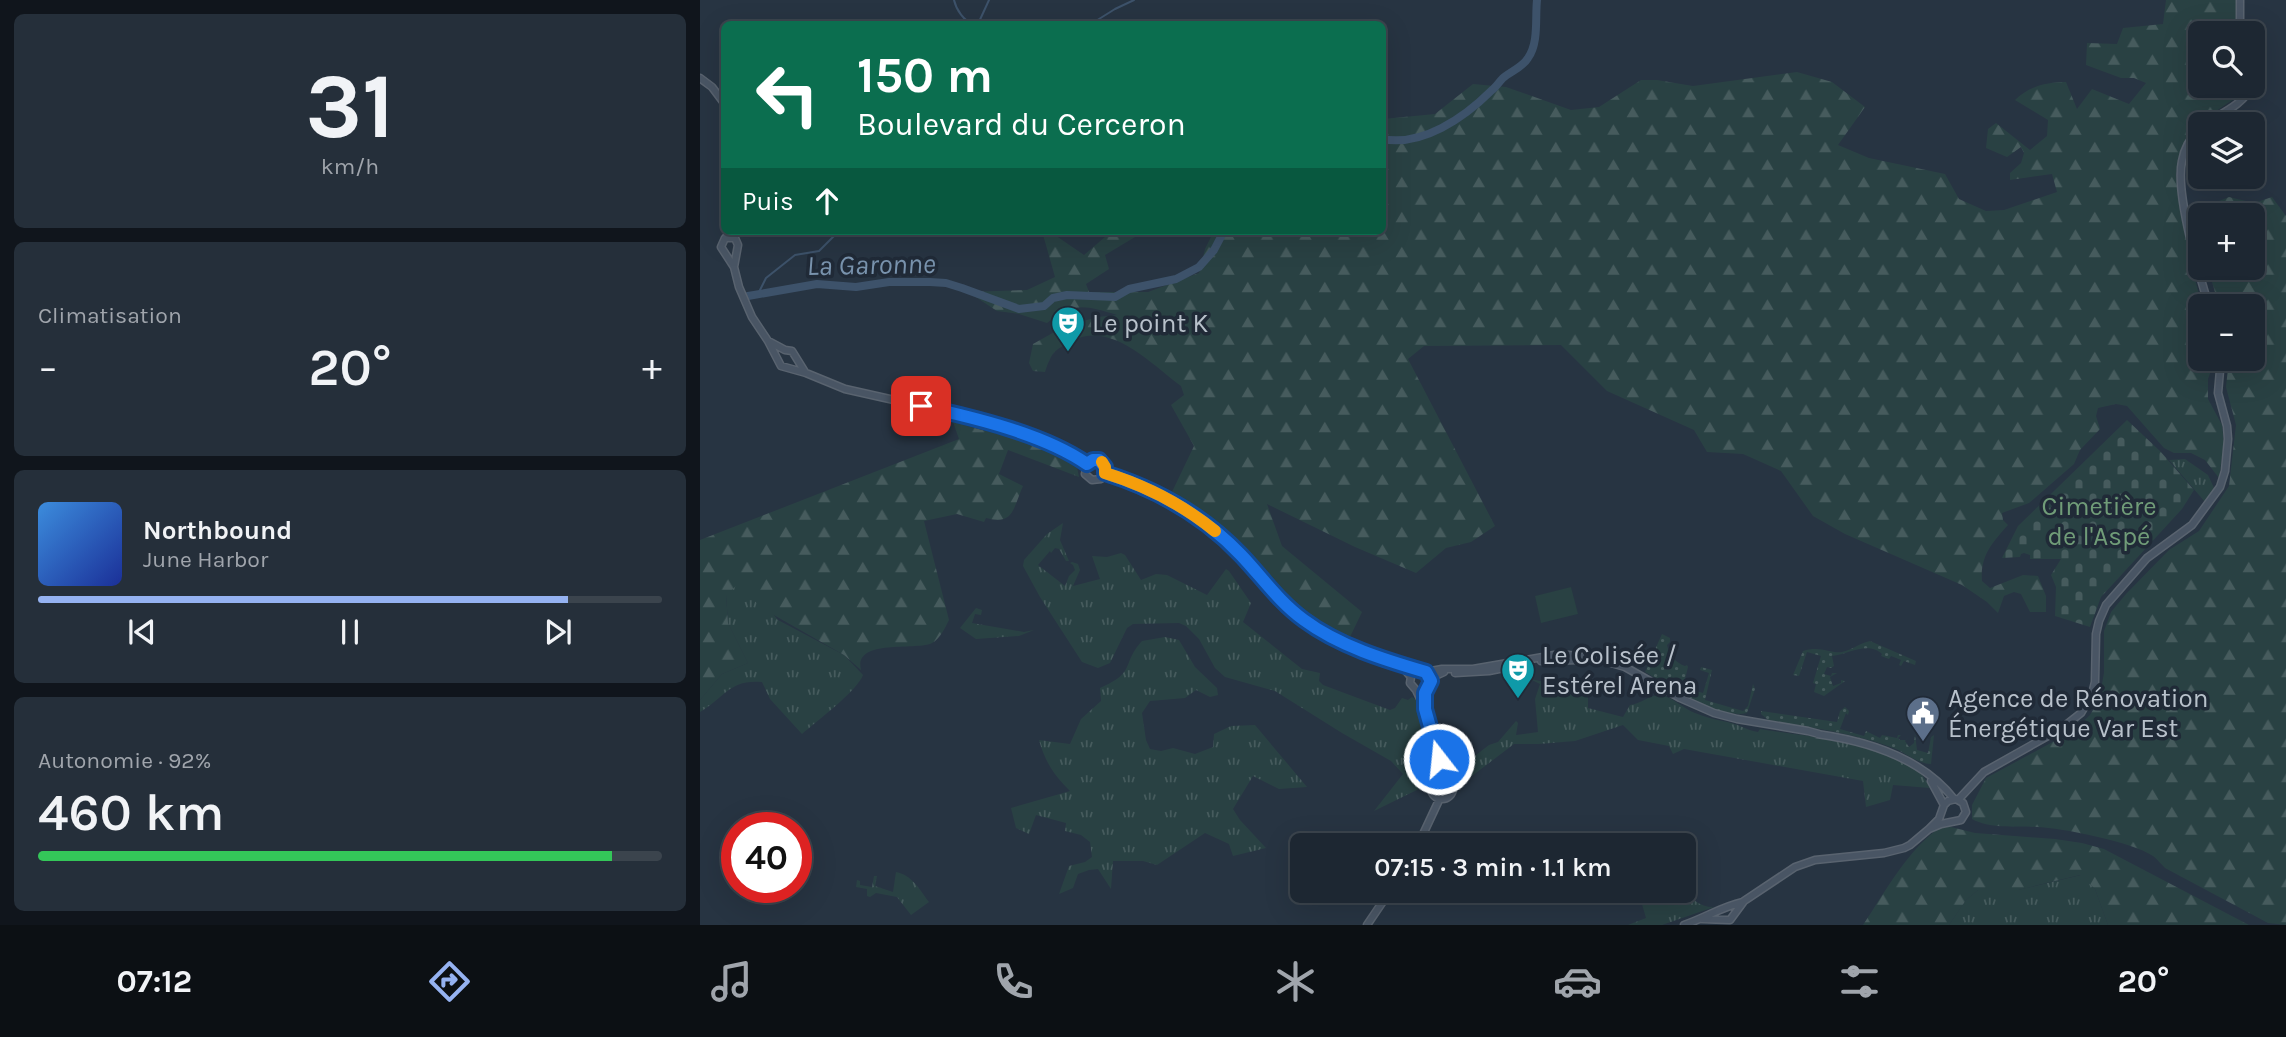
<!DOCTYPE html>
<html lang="fr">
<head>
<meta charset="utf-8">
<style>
	:root { --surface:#1d2732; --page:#252f3a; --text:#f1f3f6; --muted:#a0a5ac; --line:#3b444d; --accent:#95b2f1 }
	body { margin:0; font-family:Karla,sans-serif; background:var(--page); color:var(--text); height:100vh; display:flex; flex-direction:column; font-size:26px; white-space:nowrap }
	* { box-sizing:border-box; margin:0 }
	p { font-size:23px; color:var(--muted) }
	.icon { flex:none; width:38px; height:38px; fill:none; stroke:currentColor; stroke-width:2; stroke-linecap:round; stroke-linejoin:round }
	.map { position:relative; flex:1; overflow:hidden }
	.details { display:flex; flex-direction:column; gap:14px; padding:14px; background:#10151c; width:700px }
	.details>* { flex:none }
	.hud { position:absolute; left:21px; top:21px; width:665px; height:214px; border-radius:10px; box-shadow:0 7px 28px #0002,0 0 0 2px var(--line); background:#0b6e4f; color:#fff; overflow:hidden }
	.tools { position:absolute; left:1488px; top:21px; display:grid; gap:14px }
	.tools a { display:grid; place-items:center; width:77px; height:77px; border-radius:10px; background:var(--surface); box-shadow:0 7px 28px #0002,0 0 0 2px var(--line); font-size:35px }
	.speed { position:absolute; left:21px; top:812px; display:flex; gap:14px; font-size:35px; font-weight:700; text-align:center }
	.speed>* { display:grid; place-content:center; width:91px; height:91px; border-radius:50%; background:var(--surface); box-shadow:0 7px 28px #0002,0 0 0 2px var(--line); line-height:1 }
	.speed .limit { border:10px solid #d22; background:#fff; color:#111 }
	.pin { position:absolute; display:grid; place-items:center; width:60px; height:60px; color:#fff; margin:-30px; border-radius:14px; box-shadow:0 4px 10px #0006 }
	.me { position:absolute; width:77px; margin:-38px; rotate:344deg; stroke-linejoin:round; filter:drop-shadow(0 0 5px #0008) }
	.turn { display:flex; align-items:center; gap:24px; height:147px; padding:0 21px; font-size:32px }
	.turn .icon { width:91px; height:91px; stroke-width:2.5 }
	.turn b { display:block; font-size:49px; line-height:60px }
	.then { display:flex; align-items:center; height:66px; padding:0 21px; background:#0003; gap:14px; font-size:26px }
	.big { font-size:52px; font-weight:600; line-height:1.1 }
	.details .widget { flex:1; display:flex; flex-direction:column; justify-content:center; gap:10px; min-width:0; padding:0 24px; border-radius:10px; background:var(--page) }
	.details .dial { align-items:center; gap:0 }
	.dial b { font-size:91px; line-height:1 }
	.song { display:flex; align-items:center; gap:21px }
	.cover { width:84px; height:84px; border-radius:10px; background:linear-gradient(135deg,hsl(210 70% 55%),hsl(230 70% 35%)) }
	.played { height:7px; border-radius:4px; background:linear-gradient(90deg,var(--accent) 85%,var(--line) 85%) }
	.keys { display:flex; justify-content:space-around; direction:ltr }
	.heat { display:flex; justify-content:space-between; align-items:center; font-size:38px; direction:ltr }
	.charge { height:10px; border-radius:5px; background:linear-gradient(90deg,#34c759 92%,var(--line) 0) }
	.trip { position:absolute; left:590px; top:833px; width:406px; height:70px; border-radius:10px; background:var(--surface); box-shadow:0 7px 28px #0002,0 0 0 2px var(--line); font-weight:600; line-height:70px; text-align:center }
	.tabs { display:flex; height:112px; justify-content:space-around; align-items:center; background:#0c1014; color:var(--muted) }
	.tabs .icon { width:49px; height:49px }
	.tabs .active { color:var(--accent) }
	.tabs b { font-size:32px; color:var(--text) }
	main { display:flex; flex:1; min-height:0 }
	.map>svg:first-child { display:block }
	.grass { fill:url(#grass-tufts) }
	.forest { fill:url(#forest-firs) }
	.cemetery { fill:url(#cemetery-stones) }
	.garden { fill:url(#garden-dots) }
	.pitch { fill:#294143 }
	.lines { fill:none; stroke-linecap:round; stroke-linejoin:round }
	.stream { stroke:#3d526a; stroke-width:2 }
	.river { stroke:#3d526a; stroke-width:8 }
	.secondary-casing { stroke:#59636f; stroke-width:9 }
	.secondary { stroke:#495564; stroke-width:6 }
	.route-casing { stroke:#114b97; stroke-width:18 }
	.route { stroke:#1a73e8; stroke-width:12 }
	.slow { stroke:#f59e0b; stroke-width:12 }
	.labels { text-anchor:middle; stroke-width:7; stroke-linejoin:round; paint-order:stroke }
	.poi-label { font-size:26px; fill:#b8c1cb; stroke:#202a37; text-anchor:start }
	.park-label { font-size:26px; fill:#709c78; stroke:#202a37 }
	.water-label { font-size:28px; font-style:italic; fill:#7993ad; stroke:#202a37 }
</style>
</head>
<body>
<main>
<section class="details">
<div class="widget dial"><b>31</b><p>km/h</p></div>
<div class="widget"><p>Climatisation</p>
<div class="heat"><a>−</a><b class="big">20°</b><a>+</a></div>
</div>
<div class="widget">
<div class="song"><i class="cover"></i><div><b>Northbound</b><p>June Harbor</p></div></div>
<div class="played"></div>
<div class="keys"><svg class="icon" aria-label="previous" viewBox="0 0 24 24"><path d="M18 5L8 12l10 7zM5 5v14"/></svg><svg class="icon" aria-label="pause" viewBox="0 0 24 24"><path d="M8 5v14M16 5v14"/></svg><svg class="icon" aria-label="next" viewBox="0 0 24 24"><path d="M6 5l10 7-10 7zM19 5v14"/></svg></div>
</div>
<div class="widget"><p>Autonomie · 92%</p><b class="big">460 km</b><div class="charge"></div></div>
</section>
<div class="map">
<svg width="1586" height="925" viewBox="0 0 1586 925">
	<defs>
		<pattern id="grass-tufts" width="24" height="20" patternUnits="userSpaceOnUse" patternTransform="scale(1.75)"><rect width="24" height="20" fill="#294143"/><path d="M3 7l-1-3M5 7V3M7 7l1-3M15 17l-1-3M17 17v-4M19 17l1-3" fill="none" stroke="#465b5d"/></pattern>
		<pattern id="forest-firs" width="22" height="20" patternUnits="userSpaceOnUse" patternTransform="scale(1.75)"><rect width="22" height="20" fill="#294143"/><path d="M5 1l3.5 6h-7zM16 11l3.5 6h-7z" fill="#465b5d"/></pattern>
		<pattern id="cemetery-stones" width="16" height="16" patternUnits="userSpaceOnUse" patternTransform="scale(1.75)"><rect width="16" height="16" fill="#294143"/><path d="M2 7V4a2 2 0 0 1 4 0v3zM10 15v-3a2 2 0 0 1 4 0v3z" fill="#465b5d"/></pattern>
		<pattern id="garden-dots" width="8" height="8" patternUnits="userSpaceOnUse" patternTransform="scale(1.75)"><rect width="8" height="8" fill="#294143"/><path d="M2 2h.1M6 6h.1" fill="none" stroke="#465b5d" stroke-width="1.8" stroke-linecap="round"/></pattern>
	</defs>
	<rect width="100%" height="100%" fill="#273442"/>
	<path class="grass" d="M1485 459 1508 475 1514 488 1505 502 1469 460Z
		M363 523 360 540 369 561H366L359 549 355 548 351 553 350 551 338 565 365 586 369 576 375 570 373 565 370 563 372 562 378 564 380 570 373 586 400 579 392 556 407 557 421 553 425 555 441 580 456 574 467 575 507 595 526 569 529 571 551 603 543 622 602 669 620 673 619 681 623 685 690 710 695 708 702 698 708 700 712 697 718 701 736 772 727 785 674 811 703 774 691 761 642 733 575 691 525 677 515 668 499 639 486 626 479 623 433 624 427 628 410 663 398 668 382 662 340 597 323 566 324 560 347 534Z
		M44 578 78 620 144 655 163 675C157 691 117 721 102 734L70 699 62 682C30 679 25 697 0 712V700L22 674 48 663 28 623 26 594Z
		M276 608 282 610 281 615 275 614 272 623 324 632 334 630 319 636 276 639 260 628Z
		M465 637 479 640 495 667 517 688 518 695 510 697 496 690 485 698 450 701 442 713 446 740 450 749 461 751 473 748 495 754 513 747 514 734 531 726 555 725 607 787 579 789 553 776 533 809 540 820 566 848 533 856 529 844 505 833 457 865 443 861H413L411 889 398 869 389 870 378 874 373 888 359 894 369 866 385 862 392 857 390 842 381 835 365 831 366 823 336 815 329 834 316 828 311 808 370 791C354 775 345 762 339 740L370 744 381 719 401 701 400 688C437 672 421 664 442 641Z
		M830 679 846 682 844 694H856L859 682 892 688 888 695V708L923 717 930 705C941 704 950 694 961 695 972 697 984 709 995 713 1010 720 1031 721 1042 727 1048 729 1051 731 1058 732L1060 729C1103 736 1190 742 1221 774 1225 778 1227 783 1230 788L1193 785 1190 800 1166 807 1163 781 984 749 973 754 969 746 938 740 923 725 875 741 839 744H814L768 779H761L758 769 789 745 798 742 816 721 818 723 816 735 838 732 835 699 840 684Z
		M196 872C212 875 220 890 229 902L211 915 197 897 176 893 170 897 167 896V889L156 887 157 880 160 881V885L172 887 174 876H177L175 886 193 892Z
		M1381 875 1395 889 1408 925H1249L1266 900 1278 890H1318Z
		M984 890C991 899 1002 908 1014 907L962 925H928L946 918 940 897 958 891Z"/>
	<path class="forest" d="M1466 0H1536V33H1500V86H1547V90C1512 115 1480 128 1476 175L1489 256 1502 306H1500V359H1515L1508 379V399L1522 425 1524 443 1519 478 1505 460 1491 453H1474L1464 448 1427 406 1416 404 1398 408 1396 416 1400 429 1380 450 1374 464 1329 503 1302 513 1303 520 1308 525C1292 543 1280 556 1282 581L1290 588 1323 575 1338 576 1346 596V612H1330L1321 594 1314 592 1304 596 1298 613 1287 602 1262 585 1145 534 1113 516 1081 471 1043 454 1007 452 994 430 907 391 861 345 724 346 708 359 795 526 771 542 746 548 716 573 655 547 567 504 582 546 662 612 649 639 624 628 595 605 516 523 471 494 494 446 471 405 484 395 481 386C451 364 411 320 372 341 353 351 352 352 345 372L333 371 329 363 333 344 365 326 398 317 417 315C386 306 374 301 347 323L319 314 297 311 268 292 327 290 355 277 342 231H349L384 255 412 231H445L405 255 409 269 386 284 389 292H448L499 273 505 249 514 231H682L683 119 735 114 773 84 806 87 871 110 899 107 941 80H957L993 86 1097 72 1132 82 1165 107 1138 145 1169 158 1245 174 1259 199 1286 211 1304 210 1357 192 1352 174 1310 180V173L1321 163 1324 153 1321 147 1307 157 1286 148 1288 129 1296 123 1330 150 1347 136 1348 120 1315 100C1329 86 1347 82 1366 82L1377 109 1392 89 1429 104 1446 83 1434 78H1421L1386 65 1387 43 1417 44 1423 28 1463 24Z
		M1529 197 1554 203 1572 197 1586 216V925L1568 923 1465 868C1461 864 1457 859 1453 856 1433 842 1362 828 1337 827 1317 826 1290 829 1272 819V805L1286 778 1373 731 1390 715 1399 700 1404 673V631L1411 612 1426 594 1469 550 1499 531 1529 486 1536 425 1526 387 1529 359H1552V306H1519L1508 268H1552V215H1500V229L1497 210Z
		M253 422C294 434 342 442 377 467L379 477 308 450 299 474 323 486C313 508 314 526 286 518L284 522 257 514 224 521 249 620C245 628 240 639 232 643 217 651 153 638 161 670L144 655 58 606 44 579 26 595 28 623 48 663 22 674 0 700V540L259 439Z
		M1243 825 1275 833 1355 839 1382 843 1404 849 1549 925H1408L1395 889 1380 875 1318 890H1278L1266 900 1249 925H1163C1187 889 1207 850 1243 825Z"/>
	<path class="cemetery" d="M1427 420 1460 451 1494 490 1482 509 1401 597 1390 627 1355 616 1356 587 1351 575 1361 559H1330V555L1324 553 1321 554 1320 557 1302 558 1318 526Z"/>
	<path class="garden" d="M962 634 970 638V642L967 645C969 655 976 663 985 666L987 665 988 667 985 679 991 681 989 689 1003 693 1009 673 1000 670 1001 667 1012 670 1005 700 1043 711 1048 706 1053 684 1055 689 1047 713C1020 720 969 686 945 672Z
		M1170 641 1216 661 1215 665 1204 661 1201 666 1199 665 1201 660 1191 656 1189 659 1181 656 1182 654C1168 641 1149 654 1132 656L1134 666 1131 668 1127 667 1124 674 1131 676 1132 673H1137L1130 677 1133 686 1141 683V680L1145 681 1124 696 1114 692 1116 684 1113 683 1121 656 1107 652 1099 676 1093 675 1103 651C1120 645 1131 654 1142 652 1152 650 1160 643 1170 641Z
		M1145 707 1149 711 1148 715 1146 713 1140 729 1164 736 1166 731 1180 738 1182 735 1197 738 1198 735H1201L1198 738 1200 740H1206L1209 736 1205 741 1209 747 1214 743 1215 734 1217 750 1228 753 1231 737 1234 735 1231 764C1219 764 1207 754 1196 749 1155 733 1111 728 1068 720L1061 714V711L1137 722 1140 711Z"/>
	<path class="pitch" d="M871 587 878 614 841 623 835 596Z"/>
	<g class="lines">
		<path class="stream" d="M254 0C256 9 264 22 274 24
			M278 24 289 0
			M391 24 415 9 434 0
			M58 294 66 278 95 255 119 251 136 234 143 231"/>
		<path class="river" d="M682 139C722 147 764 118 792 90 796 87 799 82 803 78 810 72 823 67 828 58 839 43 835 18 837 0
			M48 296 117 284 156 287 189 282H230L246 283 262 288 319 309 344 306 353 298 367 295 415 297 429 289 476 279 499 267 514 250 524 231"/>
		<g class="secondary-casing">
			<path id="secondary" d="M1540 33V0
				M0 78 12 87 24 103
				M1505 124C1520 114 1545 104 1551 86
				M1500 128C1491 137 1484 149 1482 161 1475 193 1499 274 1509 306
				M32 231 38 245 34 267
				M35 238H25L21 247 34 267 39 287 52 317 68 341 81 366 106 373 145 389 252 413 313 431 356 446 387 464
				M70 342 85 350 92 351 105 372
				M387 464 385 474 392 480 401 479 405 473
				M387 464 393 460H399L405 467V473
				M405 473 455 493 477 505 508 525 539 553 581 600 607 622 638 640 700 664 726 672 742 669H773L860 654 894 658 925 667 980 698 1014 713 1037 719 1108 731 1119 734
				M841 661 879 660
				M701 665 711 677 710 683 716 690 725 709 742 777
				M755 673 789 671 824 664
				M731 678 744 672
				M725 705C724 692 731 687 731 678
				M1117 734C1167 741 1222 758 1254 799
				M731 788a11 11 0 1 1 22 0a11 11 0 1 1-22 0Z
				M1231 781 1244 805
				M1258 800 1284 772 1362 728 1381 713 1392 694 1395 682 1396 634 1399 621 1406 605 1447 558 1492 525 1520 487 1525 471 1528 439 1527 426 1518 393 1521 359
				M718 845 740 798
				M1002 919 1030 920 1044 901 1095 867 1115 860 1184 853 1204 848 1210 845 1229 829 1239 819 1244 805 1248 801 1256 799 1263 803 1266 812 1261 820 1241 824 1229 829
				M667 925 690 891
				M984 925C1005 918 1021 907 1043 902"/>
		</g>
		<use href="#secondary" class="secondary"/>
	</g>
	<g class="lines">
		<g class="route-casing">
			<path id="route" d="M221 406C272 417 344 434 387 464L393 460H399L405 467V473C456 489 504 516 541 555 562 577 579 602 604 620 639 646 685 660 726 672L731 681 725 693V709L739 759"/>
		</g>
		<use href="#route" class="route"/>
		<path class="slow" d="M402 462 405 467V473C444 485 483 505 515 531"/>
	</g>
	<defs>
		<g id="theatre-pin" transform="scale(1.75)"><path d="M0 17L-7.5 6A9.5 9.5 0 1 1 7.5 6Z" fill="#0f9aa8" stroke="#202a37"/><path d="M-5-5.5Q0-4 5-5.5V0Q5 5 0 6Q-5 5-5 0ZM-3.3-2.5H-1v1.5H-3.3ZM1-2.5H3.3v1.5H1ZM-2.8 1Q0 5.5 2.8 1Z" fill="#fff"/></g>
		<g id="civic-pin" transform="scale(1.75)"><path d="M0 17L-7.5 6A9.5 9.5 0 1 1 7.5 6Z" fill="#5c6f8a" stroke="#202a37"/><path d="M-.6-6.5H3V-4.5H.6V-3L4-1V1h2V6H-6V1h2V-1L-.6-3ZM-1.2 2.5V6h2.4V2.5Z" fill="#fff"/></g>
	</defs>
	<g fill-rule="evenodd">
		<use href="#theatre-pin" x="368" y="323"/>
		<use href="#theatre-pin" x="818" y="670"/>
		<use href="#civic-pin" x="1223" y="713"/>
	</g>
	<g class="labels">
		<g class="poi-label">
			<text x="392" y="332">Le point K</text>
			<text x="842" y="664">Le Colisée /<tspan x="842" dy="30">Estérel Arena</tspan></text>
			<text x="1248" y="707">Agence de Rénovation<tspan x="1248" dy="30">Énergétique Var Est</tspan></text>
		</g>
		<g class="park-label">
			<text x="1399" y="515">Cimetière<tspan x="1399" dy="30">de l'Aspé</tspan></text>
		</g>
		<g class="water-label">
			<text transform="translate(171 264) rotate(-1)" y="10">La Garonne</text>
		</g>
	</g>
</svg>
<div class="tools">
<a><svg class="icon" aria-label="search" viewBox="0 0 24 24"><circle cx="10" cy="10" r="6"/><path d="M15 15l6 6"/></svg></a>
<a><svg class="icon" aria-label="layers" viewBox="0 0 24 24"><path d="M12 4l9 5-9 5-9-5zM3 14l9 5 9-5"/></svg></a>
<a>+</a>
<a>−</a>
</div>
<div class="speed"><div class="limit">40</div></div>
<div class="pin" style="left:221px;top:406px;background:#d93025"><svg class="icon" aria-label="arrive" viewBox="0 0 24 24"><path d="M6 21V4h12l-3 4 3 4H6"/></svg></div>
<svg class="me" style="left:739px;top:759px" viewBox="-20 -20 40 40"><circle r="17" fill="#1a73e8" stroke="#fff" stroke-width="3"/><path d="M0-11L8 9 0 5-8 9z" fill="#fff"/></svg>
<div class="trip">07:15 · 3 min · 1.1 km</div>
<div class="hud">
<div class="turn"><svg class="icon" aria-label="left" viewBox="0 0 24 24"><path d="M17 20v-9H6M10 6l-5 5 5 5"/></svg><div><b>150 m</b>Boulevard du Cerceron</div></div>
<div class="then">Puis<svg class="icon" aria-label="ahead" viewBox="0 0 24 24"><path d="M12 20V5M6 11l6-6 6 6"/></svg></div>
</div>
</div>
</main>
<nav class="tabs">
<b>07:12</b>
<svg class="icon active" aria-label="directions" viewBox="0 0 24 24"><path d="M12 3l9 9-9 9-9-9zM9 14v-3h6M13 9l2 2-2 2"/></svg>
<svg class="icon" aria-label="music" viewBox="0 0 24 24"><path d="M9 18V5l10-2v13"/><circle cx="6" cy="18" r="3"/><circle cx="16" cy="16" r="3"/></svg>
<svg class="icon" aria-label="phone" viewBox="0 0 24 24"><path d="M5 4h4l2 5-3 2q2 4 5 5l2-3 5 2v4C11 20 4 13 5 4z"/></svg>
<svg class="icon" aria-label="climate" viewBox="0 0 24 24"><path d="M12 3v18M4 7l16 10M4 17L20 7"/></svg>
<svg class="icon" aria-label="car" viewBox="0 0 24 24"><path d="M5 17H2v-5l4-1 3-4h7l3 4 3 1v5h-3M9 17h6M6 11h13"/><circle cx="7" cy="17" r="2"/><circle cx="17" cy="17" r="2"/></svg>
<svg class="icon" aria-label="filters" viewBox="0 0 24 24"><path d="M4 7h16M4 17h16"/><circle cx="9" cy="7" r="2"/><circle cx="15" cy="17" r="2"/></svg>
<b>20°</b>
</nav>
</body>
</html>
